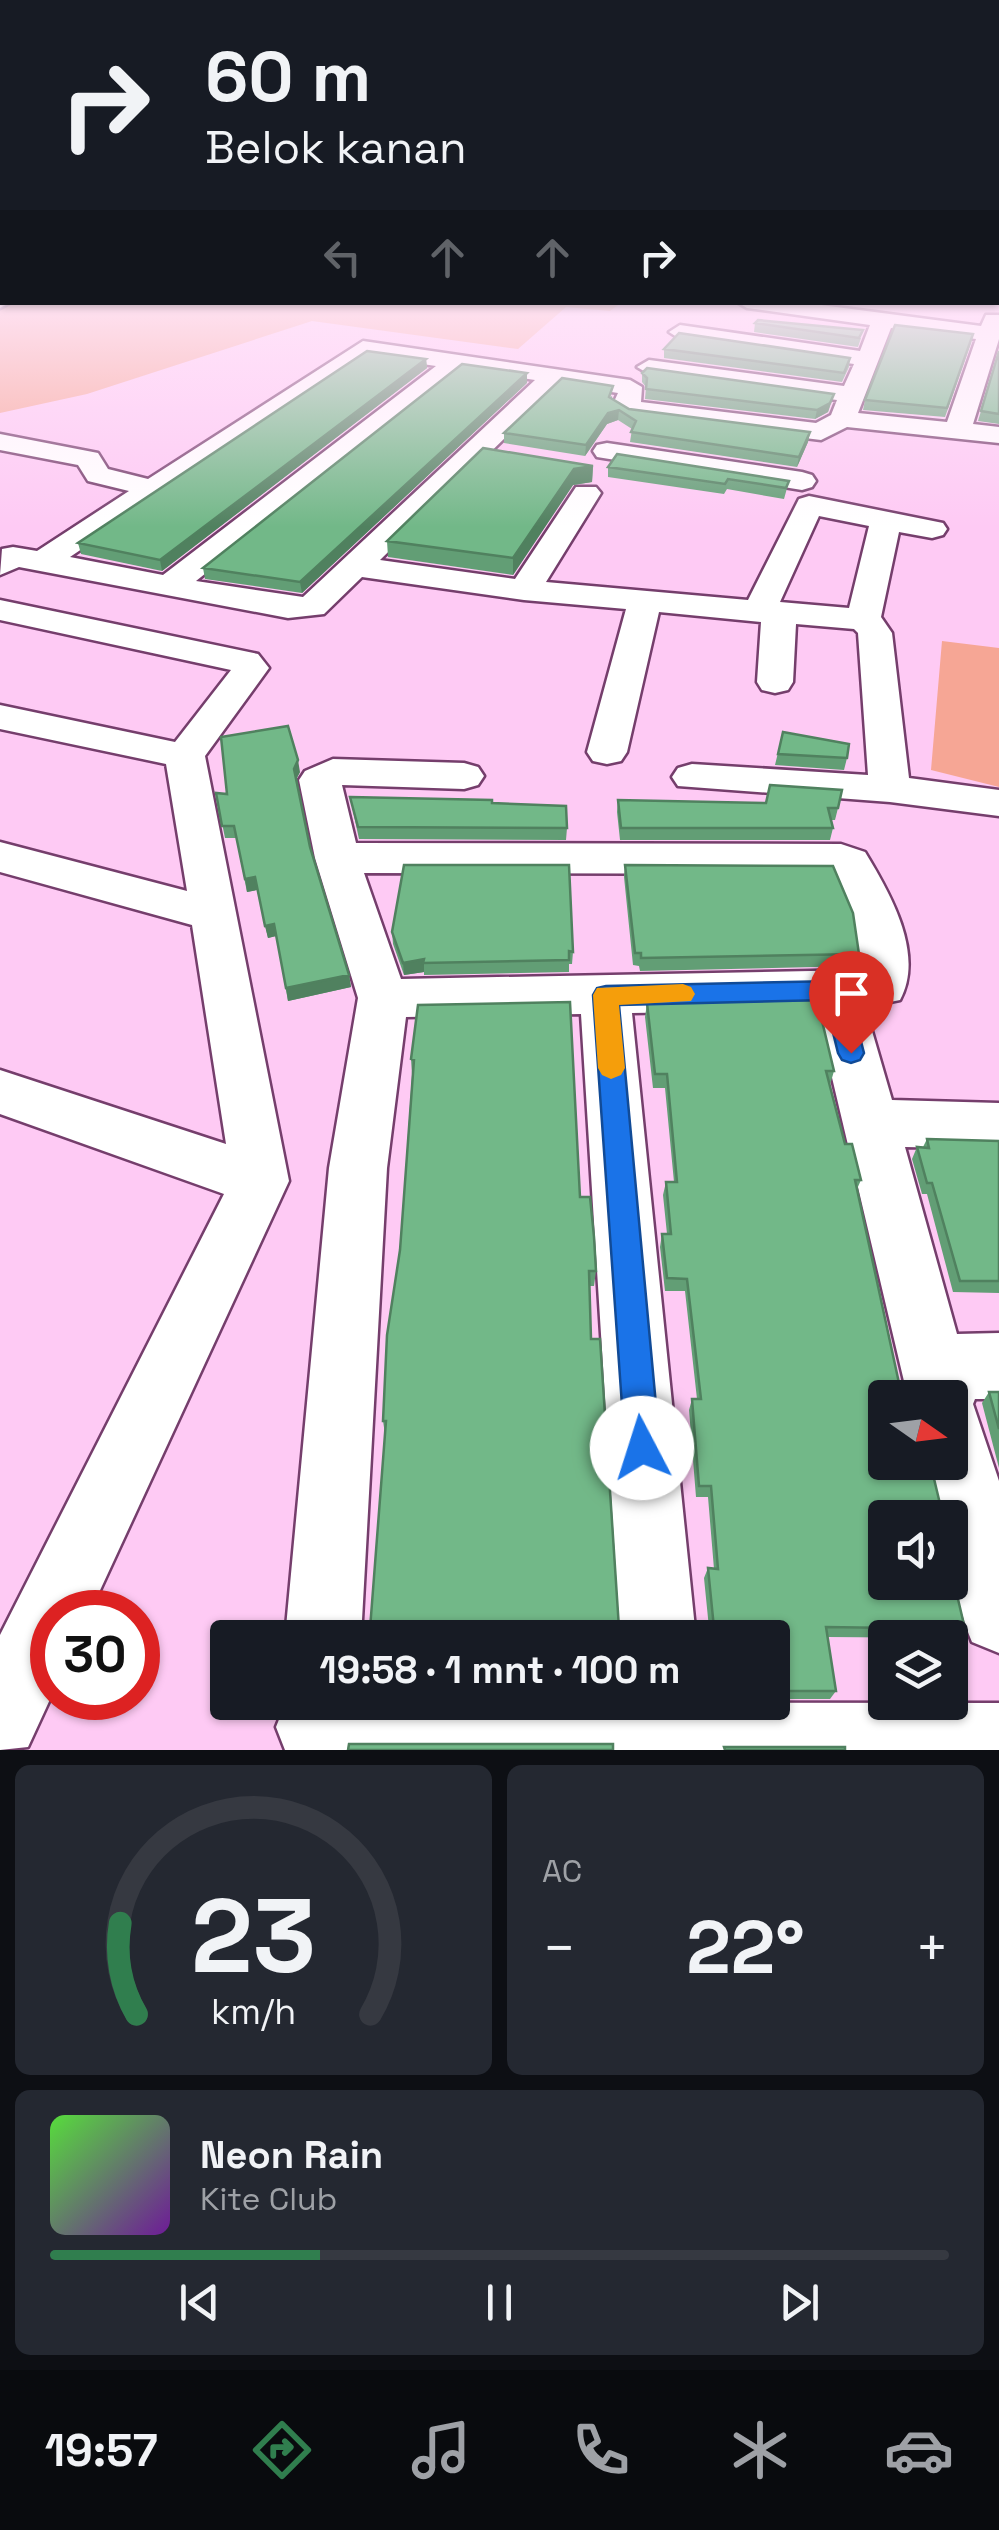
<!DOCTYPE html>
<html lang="id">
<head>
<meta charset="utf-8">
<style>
	:root { --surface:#171b24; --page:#242831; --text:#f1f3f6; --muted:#9ea1a6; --line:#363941; --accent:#307e4e }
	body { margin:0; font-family:"Space Grotesk",sans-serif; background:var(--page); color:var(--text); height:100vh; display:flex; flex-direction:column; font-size:38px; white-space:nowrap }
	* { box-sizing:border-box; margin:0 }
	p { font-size:32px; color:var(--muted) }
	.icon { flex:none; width:55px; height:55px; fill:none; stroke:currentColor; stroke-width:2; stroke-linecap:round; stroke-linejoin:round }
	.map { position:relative; height:1750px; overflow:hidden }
	.sheet { display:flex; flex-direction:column; gap:15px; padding:15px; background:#0d0f14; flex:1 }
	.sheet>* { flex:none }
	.top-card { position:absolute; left:0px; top:0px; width:1000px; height:305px; box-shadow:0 2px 8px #0004; background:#171b24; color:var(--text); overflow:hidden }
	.needle { width:65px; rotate:104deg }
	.tools { position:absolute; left:868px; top:1380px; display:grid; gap:20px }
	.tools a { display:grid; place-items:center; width:100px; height:100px; border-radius:10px; background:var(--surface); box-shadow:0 2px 8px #0004; font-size:50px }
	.speed { position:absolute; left:30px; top:1590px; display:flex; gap:20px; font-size:50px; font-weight:700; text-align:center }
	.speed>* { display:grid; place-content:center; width:130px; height:130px; border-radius:50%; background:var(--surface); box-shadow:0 2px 8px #0004; line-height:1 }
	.speed .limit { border:15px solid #d22; background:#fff; color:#111 }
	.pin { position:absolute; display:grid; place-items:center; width:85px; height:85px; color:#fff; margin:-102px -42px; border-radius:50% 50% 50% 0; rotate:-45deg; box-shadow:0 0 10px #0007 }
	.pin .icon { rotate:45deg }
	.me { position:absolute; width:110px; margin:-55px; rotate:355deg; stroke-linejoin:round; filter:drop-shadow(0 0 8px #0008) }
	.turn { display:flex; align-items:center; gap:35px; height:210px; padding:0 40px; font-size:45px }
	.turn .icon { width:130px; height:130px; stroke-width:2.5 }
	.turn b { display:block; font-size:70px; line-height:85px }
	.lanes { display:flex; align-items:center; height:95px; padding:0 40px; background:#0003; justify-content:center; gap:50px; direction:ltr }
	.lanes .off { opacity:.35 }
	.big { font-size:75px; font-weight:800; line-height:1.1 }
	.sheet .widget { flex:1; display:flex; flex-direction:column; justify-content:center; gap:15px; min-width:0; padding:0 35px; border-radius:15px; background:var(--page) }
	.sheet .dial { align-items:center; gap:0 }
	.dial svg { height:260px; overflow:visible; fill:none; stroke:var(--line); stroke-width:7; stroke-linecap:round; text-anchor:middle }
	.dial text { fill:var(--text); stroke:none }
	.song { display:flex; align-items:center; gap:30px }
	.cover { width:120px; height:120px; border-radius:15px; background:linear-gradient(135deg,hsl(110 70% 55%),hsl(280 70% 35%)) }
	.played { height:10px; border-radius:5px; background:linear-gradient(90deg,var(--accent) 30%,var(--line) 30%) }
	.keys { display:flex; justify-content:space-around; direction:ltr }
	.heat { display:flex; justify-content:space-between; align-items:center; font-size:55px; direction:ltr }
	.sheet .tiles { flex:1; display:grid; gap:15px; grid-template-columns:1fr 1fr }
	.widget:last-child { grid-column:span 2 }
	.trip { position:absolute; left:210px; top:1620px; width:580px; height:100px; border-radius:10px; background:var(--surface); box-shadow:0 2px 8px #0004; font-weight:800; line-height:100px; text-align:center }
	.menu { display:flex; height:160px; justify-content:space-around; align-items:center; background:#090b0e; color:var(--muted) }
	.menu .icon { width:70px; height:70px }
	.menu .current { color:var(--accent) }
	.menu b { font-size:45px; color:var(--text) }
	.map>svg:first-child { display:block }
	.green { fill:#f6a695 }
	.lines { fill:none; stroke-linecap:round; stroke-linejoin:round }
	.street-casing { stroke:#753e6c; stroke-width:5 }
	.street { fill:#fff; fill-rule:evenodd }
	.wall { fill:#629e75 }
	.shaded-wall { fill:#50815f }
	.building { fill:#72b888; stroke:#50815f; stroke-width:2.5 }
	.route { fill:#1a73e8; stroke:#114b97; stroke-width:2.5 }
	.slow { fill:#f59e0b }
</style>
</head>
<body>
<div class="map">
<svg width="999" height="1750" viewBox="0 0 999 1750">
	<rect width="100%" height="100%" fill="#fecaf4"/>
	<path class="green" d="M0 282 2 302 621 303 610 311 566 307 518 349 312 321 87 394 0 413Z
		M942 641 999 648V787L931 770Z"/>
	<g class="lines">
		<g class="street-casing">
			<path id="street" d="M0 295 2 302H11L0 308Z
				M737 302H798L981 326 986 315H999V339L973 424 999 427V443L847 427 821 440 629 416 612 406 618 393 560 384 380 560 515 579 576 487H596L601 493 546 582 748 600 799 499 809 496 943 523 947 529 943 535 932 538 899 532 881 617 892 633 909 778 999 790V816L890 802 678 786 672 777 678 768 692 764 868 775 858 633 854 629 796 624 793 682 788 690 775 693 762 690 757 682 761 622 659 612 627 752 621 761 607 764 593 761 587 752 626 609 524 600 362 577 324 614 288 618 19 567 0 575 2 549 13 547 37 551 129 491 88 481 78 465 0 450V434L98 453 108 469 148 479 363 341 630 380 642 387 641 402 816 423 831 415 837 400 649 374 637 367 649 360 844 386 854 364 680 339 669 332 680 325 860 351 870 325 747 308ZM891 328 976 339 947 422 858 413ZM367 356 436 366 163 575 70 557ZM461 369 535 380 303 597 196 581ZM819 516 869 526 849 608 780 602Z
				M607 443 802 472 812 475 816 481 812 487 802 490 597 457 593 451 597 445Z
				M0 600 258 654 269 668 205 756 289 1181 90 1612H52V1695L28 1747 0 1750V1635L224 1194 0 1114V1070L226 1144 192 925 0 872V842L187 891 166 764 0 729V705L175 742 231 670 0 620Z
				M333 759 464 763 478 767 484 776 478 785 464 789 342 785 356 843 841 844 865 852C890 893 925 954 900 1000L865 1007 892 1100 999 1103V1149L905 1147 957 1334 999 1333V1399H975L973 1404 999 1481V1653L972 1642C955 1600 950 1563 950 1518H937L924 1462H950V1398H908L816 1010 632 1013 696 1638H620L581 1014 406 1017 387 1168 361 1638H285L329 1168 358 998 315 858 299 780 305 771ZM364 873 832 874 853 924 860 970 401 979Z
				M286 1702 999 1703V1750H285L276 1727Z"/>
		</g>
		<use href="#street" class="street"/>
	</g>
	<path class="wall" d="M755 323 861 338 858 347 754 332Z
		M971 343 945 417 863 410 865 400Z
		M664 349 850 358 849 367 842 382 664 358Z
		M999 351V424L978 421Z
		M426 359 427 368 162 571 81 554 78 543Z
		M642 373 834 394 828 412 815 419 645 399 646 387 642 382Z
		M527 383 302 593 205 579 203 568Z
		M612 396V398L629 409 810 432 808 442 797 467 630 442 632 429 618 420 607 424 585 456 504 443V433Z
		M593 466 592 482 573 485 513 575 388 557 387 541Z
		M608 467 789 481 784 499 727 489 724 494 608 477Z
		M783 732 847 758 844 770 775 765Z
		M300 772 296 780 310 847 349 975 351 987 288 1001 276 936 268 938 257 890 247 892 236 838H225L216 793 227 794Z
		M350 797 492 803 567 828 566 840 359 839Z
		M618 800 838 808 835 820H831L833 828 830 840H620L617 812Z
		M625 865 859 954 856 966 640 971 639 966 633 965 624 877Z
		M392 932 573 952 572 964H569V972L424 975V972L404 975 393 944Z
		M817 1000 834 1071 830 1085 845 1144H852L861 1180 857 1189 899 1383H906L909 1398H885V1462H930L941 1508 954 1511 956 1543 950 1550V1518H885V1582H950V1565L965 1629 956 1638 827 1637 836 1691 830 1699H772V1638H710L704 1578 708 1568 714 1569 708 1497H696L689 1410 692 1399H697L685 1291H665L660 1247 662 1234H667L663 1195 666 1182H674L665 1088H653L645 1017 647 1003Z
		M418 1005 580 1197 596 1271 594 1286H589L370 1629 385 1434 383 1421 400 1250 412 1075 411 1059Z
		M927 1139 999 1141V1293L953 1292 927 1194H922L912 1159 917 1147H923Z
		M989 1392H999V1468L982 1403Z"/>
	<path class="shaded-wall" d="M426 359 427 368 162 571 160 560Z
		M527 373V383L302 593 300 582Z
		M834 394 828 412 815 419 817 410Z
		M619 410 618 420 607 424 585 456 586 445 608 413Z
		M810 432 808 442 797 467 799 457Z
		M593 466 592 482 573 485 513 575V558L574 469Z
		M298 760 300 772 295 781 294 769Z
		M255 877 257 890 247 892 245 879Z
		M274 924 276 936 268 938 265 926Z
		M424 959V972L404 975 403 963Z
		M349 975 351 987 288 1001 286 988Z"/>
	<path class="building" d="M758 320 863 330 859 338 755 323Z
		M895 325 973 334 947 408 865 400Z
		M679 333 850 358 844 373 664 349Z
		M367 351 426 359 160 560 78 543Z
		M999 351V414L981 411Z
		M462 364 527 373 300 582 203 568Z
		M647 368 834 394 830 403 817 410 646 389 647 378 642 373Z
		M562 378 613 386 609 397 629 409 810 432 799 457 631 432 636 421 619 410 608 413 586 445 504 433Z
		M483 448 593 466 574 469 513 558 387 541Z
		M617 454 789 481 786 488 728 479 725 484 608 467Z
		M288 726 298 760 294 769 310 847 349 975 286 988 274 924 265 926 255 877 245 879 234 826H222L216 793 227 794 221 737Z
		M783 732 849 744 847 758 778 754Z
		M770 785 842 790 838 808H828L833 828H621L618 800 766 803Z
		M350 797 492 800V803L566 806 567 828 358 827Z
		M404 865H569L573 952 569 951V960L423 963 424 959 403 963 392 932Z
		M625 865 833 866 853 913 859 954 641 958V953H635Z
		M817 1000 834 1071H826L845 1144H852L861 1180H855L899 1383H906L909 1398H885V1462H930L941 1508 954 1511 956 1543H950V1518H885V1582H950V1565L965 1629 826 1627 836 1691H772V1638H715L708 1568 718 1569 711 1486H699L692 1399H701L687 1279 667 1278 662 1234H671L666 1182H677L667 1074H655L647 1003Z
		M570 1002 580 1197H590L594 1237 596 1271H589L591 1339H600L619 1628 638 1631V1638H351L352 1631 370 1629 386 1421H383L387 1335 400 1250 414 1060 411 1059 418 1005Z
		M927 1139 999 1141V1281H960L932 1183H927L917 1147 929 1148Z
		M989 1392H999V1429Z
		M349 1744H613V1750H348Z
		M724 1747H845V1750H725Z"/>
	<linearGradient id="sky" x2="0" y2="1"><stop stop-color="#57bee9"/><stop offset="0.54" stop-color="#ffe7fa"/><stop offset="1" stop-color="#ffe7fa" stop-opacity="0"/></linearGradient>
	<rect width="999" height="527" fill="url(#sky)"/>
	<path class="route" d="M836 981 845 984 848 991 864 1053 860 1060 851 1063 842 1060 838 1053 825 1000 619 1005 660 1448 655 1461 642 1466 630 1461 625 1448 593 995 597 988 606 986Z"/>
	<path class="slow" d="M683 984 691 987 695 994 691 1001 619 1005 625 1068 621 1075 611 1079 602 1075 598 1068 593 995 597 988Z"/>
</svg>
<div class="tools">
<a><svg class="needle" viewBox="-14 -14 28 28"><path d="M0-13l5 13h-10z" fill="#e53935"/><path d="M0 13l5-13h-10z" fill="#9ea1a6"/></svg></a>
<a><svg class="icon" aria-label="sound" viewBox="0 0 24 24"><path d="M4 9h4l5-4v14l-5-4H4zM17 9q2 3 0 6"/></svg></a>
<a><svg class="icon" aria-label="layers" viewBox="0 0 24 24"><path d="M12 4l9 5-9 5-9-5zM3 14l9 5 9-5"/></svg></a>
</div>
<div class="speed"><div class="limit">30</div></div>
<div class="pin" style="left:851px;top:1053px;background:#d93025"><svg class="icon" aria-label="arrive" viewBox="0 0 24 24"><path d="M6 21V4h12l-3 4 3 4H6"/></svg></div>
<svg class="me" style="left:642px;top:1448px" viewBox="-20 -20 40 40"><circle r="19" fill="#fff"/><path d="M0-13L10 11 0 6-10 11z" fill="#1a73e8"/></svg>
<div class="trip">19:58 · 1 mnt · 100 m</div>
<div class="top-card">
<div class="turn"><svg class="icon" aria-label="right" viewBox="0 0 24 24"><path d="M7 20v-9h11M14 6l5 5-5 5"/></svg><div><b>60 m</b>Belok kanan</div></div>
<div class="lanes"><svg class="icon off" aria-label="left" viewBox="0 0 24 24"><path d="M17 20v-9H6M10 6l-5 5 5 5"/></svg><svg class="icon off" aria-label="ahead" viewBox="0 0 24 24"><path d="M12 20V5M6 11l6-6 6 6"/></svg><svg class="icon off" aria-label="ahead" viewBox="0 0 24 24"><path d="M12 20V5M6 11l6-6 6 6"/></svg><svg class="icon" aria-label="right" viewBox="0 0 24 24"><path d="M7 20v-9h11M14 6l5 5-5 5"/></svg></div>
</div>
</div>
<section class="sheet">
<div class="tiles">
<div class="widget dial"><svg viewBox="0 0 100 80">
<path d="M14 69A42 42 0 1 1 86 69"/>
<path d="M14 69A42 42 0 0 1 9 41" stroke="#307e4e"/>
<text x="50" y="56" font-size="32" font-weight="700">23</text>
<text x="50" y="72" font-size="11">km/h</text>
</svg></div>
<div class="widget"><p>AC</p>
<div class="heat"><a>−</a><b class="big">22°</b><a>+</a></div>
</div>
<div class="widget">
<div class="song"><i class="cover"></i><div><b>Neon Rain</b><p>Kite Club</p></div></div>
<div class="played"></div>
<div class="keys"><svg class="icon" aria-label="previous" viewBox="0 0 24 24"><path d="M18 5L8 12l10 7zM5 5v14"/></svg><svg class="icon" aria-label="pause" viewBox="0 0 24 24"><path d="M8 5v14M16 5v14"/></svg><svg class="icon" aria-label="next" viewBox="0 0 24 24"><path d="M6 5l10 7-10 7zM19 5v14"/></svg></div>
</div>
</div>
</section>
<nav class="menu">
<b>19:57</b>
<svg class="icon current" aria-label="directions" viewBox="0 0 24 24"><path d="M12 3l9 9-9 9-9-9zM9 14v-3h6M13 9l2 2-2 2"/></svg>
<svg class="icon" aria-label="music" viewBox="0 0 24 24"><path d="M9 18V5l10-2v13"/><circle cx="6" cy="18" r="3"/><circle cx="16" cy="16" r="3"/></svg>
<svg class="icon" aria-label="phone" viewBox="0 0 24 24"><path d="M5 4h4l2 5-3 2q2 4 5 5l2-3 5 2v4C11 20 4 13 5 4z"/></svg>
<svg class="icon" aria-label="climate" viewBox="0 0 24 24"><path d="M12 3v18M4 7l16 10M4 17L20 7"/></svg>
<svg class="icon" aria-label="car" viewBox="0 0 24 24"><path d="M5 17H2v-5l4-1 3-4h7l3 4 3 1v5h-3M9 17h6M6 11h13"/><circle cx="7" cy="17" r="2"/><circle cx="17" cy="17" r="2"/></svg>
</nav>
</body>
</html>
